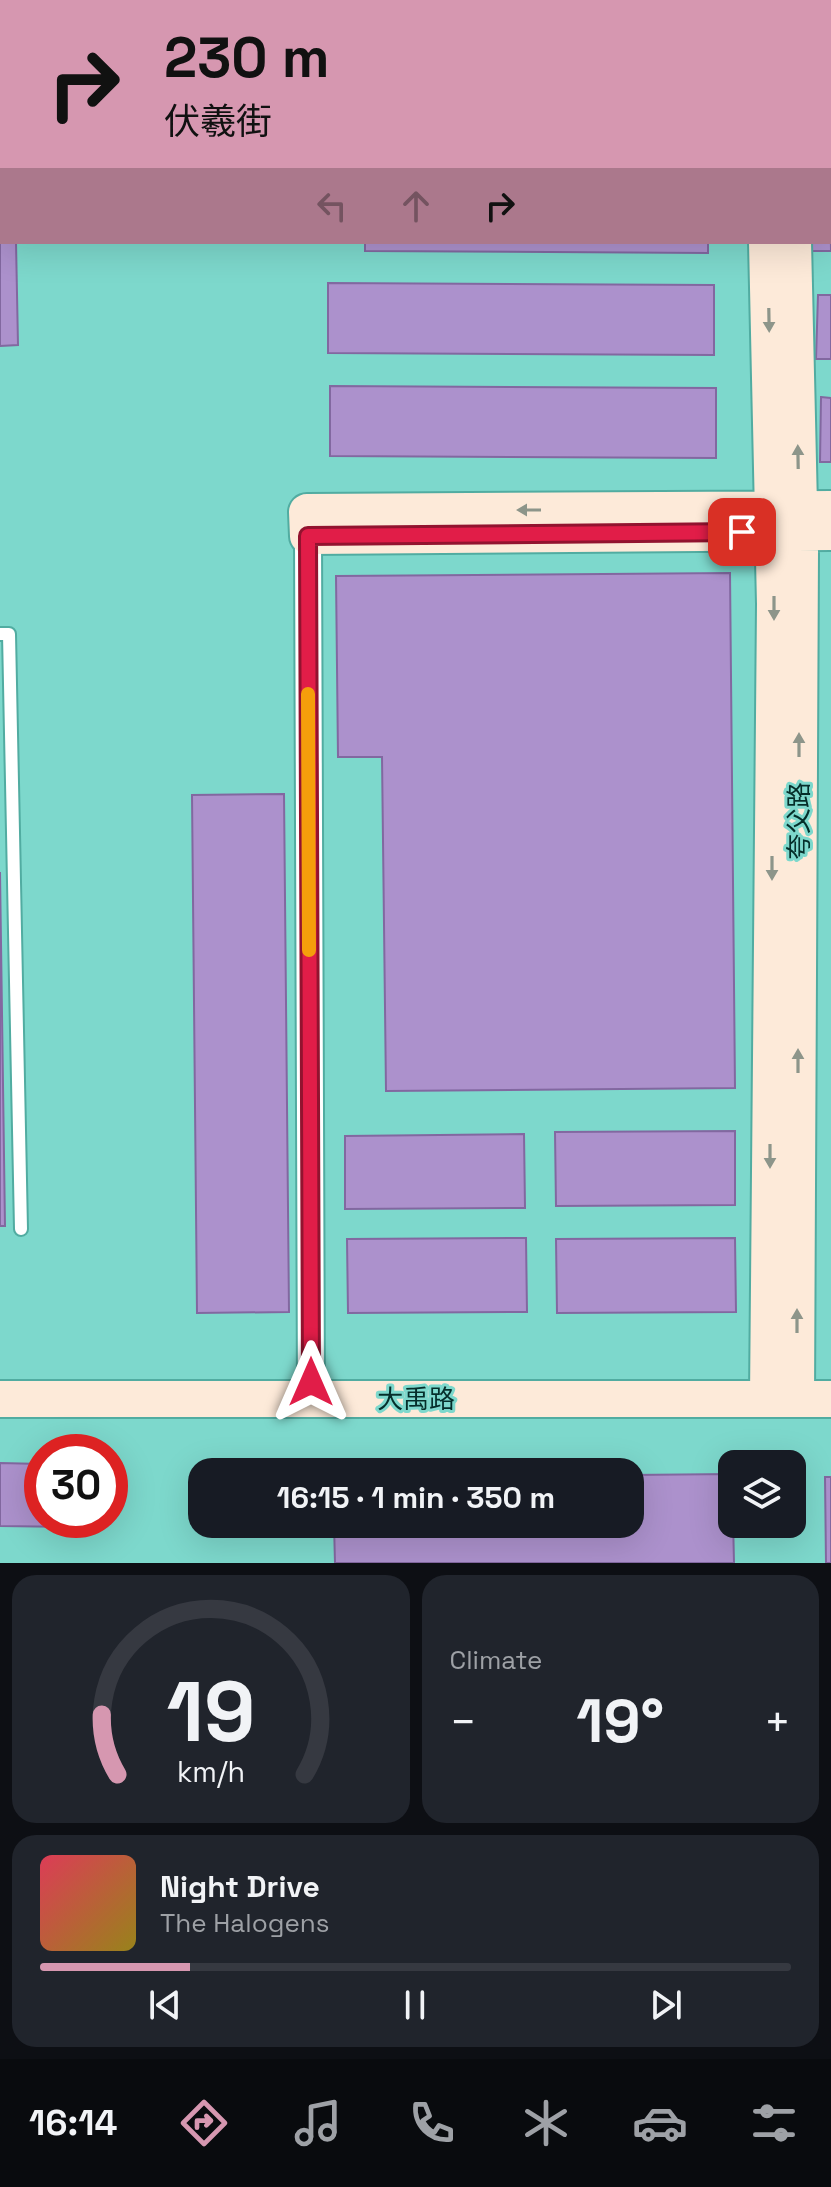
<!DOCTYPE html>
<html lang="en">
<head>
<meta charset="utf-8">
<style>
	:root { --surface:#171b24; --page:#20242c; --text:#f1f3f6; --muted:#9ea1a6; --line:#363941; --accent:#d697b0 }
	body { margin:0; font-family:"Space Grotesk","Noto Sans SC",sans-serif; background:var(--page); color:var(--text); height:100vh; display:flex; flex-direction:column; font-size:30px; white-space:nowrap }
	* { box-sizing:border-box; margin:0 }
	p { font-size:26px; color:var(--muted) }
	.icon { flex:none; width:44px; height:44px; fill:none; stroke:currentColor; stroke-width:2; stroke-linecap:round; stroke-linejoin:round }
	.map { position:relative; height:1563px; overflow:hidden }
	.side { display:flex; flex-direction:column; gap:12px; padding:12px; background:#0d0f14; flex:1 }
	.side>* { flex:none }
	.hud { position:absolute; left:0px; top:0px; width:832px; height:244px; box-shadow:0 8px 32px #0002; background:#d697b0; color:#111; overflow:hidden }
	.controls { position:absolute; left:718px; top:1450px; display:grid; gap:16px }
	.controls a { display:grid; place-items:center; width:88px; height:88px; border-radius:16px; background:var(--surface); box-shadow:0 8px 32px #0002; font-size:40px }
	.speed { position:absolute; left:24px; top:1434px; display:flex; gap:16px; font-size:40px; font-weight:700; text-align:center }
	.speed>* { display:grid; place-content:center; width:104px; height:104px; border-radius:50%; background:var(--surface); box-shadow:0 8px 32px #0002; line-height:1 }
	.speed .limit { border:12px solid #d22; background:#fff; color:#111 }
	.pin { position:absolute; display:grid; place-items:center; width:68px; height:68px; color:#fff; margin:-34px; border-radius:16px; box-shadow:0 4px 12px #0006 }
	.me { position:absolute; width:88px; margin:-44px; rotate:0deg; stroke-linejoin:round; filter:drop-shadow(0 0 6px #0008) }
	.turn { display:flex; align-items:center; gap:28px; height:168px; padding:0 32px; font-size:36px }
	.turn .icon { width:104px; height:104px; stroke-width:2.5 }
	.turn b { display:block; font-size:56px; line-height:68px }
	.lanes { display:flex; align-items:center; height:76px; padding:0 32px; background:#0003; justify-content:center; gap:40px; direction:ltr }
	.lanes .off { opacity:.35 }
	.big { font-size:60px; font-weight:700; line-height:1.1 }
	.side .card { flex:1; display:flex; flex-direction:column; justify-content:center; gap:12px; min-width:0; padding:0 28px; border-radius:24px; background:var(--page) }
	.side .dial { align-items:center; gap:0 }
	.dial svg { height:208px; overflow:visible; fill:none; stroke:var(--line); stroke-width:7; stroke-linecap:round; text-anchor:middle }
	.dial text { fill:var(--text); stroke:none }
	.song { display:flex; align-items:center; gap:24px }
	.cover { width:96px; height:96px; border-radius:12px; background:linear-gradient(135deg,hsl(350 70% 55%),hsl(50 70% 35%)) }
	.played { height:8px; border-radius:4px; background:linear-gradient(90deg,var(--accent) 20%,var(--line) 20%) }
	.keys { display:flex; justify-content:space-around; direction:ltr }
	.heat { display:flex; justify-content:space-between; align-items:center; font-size:44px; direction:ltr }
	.side .tiles { flex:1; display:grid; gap:12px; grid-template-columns:1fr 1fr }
	.card:last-child { grid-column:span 2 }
	.trip { position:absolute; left:188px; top:1458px; width:456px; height:80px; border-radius:24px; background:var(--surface); box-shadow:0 8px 32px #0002; font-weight:700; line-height:80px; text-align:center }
	.dock { display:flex; height:128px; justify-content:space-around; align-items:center; background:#090b0e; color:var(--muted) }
	.dock .icon { width:56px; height:56px }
	.dock .active { color:var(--accent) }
	.dock b { font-size:36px; color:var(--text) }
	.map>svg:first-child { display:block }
	.building { fill:#ac91cc; stroke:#8268a0; stroke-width:2 }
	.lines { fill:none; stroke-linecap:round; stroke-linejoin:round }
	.lane-casing { stroke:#51aca1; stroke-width:16 }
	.street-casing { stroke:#51aca1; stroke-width:30 }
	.secondary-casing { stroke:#51aca1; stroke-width:40 }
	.lane { stroke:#fff; stroke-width:12 }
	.street { stroke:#fff; stroke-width:26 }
	.secondary { stroke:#fdead9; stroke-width:36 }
	.oneway { fill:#8d958a }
	.route-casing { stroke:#92132f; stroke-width:20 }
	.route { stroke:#e11d48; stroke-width:14 }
	.slow { stroke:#f59e0b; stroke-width:14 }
	.labels { text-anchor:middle; stroke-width:6; stroke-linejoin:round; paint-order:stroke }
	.street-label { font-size:26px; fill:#052e2a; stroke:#7dd8cc }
</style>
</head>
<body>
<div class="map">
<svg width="831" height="1563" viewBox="0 0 831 1563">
	<rect width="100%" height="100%" fill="#7dd8cc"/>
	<path class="building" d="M0 0 33 2H2L0 114Z
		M359 0H702L359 2Z
		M807 0H831V29L830 2Z
		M830 78H831V141H830Z
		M0 155H2V242H16L18 345 0 346Z
		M830 187 831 251H810V242H830Z
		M365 242H708V253L365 251Z
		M328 283 714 285V355L328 353Z
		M818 295H831V359H816Z
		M330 386 716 388V458L330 456Z
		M821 397 831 398V462H820Z
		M730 573 735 1088 386 1091 382 757H338L336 576Z
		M284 794 289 1312 197 1313 192 795Z
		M0 872 5 1226H0Z
		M735 1131V1205L556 1206 555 1132Z
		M524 1134 525 1208 345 1209V1136Z
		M526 1238 527 1312 348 1313 347 1239Z
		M735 1238 736 1312 557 1313 556 1239Z
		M0 1463 42 1464V1520H73V1527L0 1526Z
		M732 1474 734 1563H335L334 1524H630V1475Z
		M825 1477H831V1563H826Z"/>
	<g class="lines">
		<g class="lane-casing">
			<path id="lane" d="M0 135H2
				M0 634H9L21 1229"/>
		</g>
		<g class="street-casing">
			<path id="street" d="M308 536 311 1399"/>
		</g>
		<g class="secondary-casing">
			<path id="secondary" d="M762 0V2
				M789 0V2
				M767 242 775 604 768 1399
				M793 242 800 551 796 1399
				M831 509 307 512 308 536 831 532
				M0 1399H831"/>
		</g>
		<use href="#lane" class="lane"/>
		<use href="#street" class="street"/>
		<use href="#secondary" class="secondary"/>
	</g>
	<defs><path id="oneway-solid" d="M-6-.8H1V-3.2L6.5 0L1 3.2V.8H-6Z" transform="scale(2)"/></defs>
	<g class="oneway">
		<use href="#oneway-solid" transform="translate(769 320) rotate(89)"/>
		<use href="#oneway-solid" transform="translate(798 457) rotate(-91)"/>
		<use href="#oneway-solid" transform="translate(529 510) rotate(180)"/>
		<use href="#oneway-solid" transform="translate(774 608) rotate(90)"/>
		<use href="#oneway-solid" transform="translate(799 745) rotate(-90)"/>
		<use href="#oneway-solid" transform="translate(772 868) rotate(90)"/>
		<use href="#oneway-solid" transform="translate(798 1061) rotate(-90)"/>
		<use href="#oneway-solid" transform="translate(770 1156) rotate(90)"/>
		<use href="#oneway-solid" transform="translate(797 1321) rotate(-90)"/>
	</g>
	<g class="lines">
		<g class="route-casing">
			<path id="route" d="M311 1382 308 536 742 532"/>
		</g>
		<use href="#route" class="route"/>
		<path class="slow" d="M308 694 309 950"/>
	</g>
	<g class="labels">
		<g class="street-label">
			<text transform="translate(799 821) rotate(-90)" y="9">夸父路</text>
			<text x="416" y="1408">大禹路</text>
		</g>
	</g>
</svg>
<div class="controls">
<a><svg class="icon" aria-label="layers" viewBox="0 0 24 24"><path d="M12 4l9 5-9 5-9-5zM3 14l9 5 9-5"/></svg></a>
</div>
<div class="speed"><div class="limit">30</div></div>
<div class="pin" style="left:742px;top:532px;background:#d93025"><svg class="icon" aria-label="arrive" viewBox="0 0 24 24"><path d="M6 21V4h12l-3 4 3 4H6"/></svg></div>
<svg class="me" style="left:311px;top:1382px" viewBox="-20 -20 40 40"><path d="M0-17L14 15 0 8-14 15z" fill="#e11d48" stroke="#fff" stroke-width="4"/></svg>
<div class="trip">16:15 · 1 min · 350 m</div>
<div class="hud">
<div class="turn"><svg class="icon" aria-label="right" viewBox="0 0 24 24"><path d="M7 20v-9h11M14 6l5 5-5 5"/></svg><div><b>230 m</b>伏羲街</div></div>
<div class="lanes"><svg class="icon off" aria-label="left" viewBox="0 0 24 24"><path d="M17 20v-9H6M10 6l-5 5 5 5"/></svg><svg class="icon off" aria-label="ahead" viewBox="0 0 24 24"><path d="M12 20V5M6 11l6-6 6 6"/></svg><svg class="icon" aria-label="right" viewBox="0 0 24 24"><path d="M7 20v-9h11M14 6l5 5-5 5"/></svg></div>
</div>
</div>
<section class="side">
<div class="tiles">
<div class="card dial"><svg viewBox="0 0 100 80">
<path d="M14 69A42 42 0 1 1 86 69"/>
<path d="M14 69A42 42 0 0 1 8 46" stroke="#d697b0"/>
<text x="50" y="56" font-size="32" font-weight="700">19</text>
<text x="50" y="72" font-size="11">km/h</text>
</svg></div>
<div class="card"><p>Climate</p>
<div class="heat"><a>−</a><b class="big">19°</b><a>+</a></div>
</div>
<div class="card">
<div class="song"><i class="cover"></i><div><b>Night Drive</b><p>The Halogens</p></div></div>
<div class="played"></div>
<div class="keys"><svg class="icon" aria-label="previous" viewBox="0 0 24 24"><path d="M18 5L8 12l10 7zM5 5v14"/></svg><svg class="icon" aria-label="pause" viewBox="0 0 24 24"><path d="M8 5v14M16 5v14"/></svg><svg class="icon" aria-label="next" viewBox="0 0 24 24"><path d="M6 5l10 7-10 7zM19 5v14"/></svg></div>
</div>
</div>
</section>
<nav class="dock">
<b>16:14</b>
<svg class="icon active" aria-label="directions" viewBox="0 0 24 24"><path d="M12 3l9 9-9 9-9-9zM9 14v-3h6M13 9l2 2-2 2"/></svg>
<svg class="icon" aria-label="music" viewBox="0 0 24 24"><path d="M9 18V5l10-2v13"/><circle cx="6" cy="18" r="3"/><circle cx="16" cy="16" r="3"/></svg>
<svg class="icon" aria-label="phone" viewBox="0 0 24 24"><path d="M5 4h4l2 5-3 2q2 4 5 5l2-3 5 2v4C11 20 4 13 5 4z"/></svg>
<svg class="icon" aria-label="climate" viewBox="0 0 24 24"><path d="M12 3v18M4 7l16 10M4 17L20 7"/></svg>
<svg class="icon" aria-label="car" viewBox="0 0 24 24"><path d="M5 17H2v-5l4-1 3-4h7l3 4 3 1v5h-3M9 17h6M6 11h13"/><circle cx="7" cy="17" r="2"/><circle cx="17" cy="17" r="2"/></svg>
<svg class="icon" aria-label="filters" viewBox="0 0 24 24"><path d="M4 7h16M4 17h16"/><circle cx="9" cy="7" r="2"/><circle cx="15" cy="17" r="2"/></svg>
</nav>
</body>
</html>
